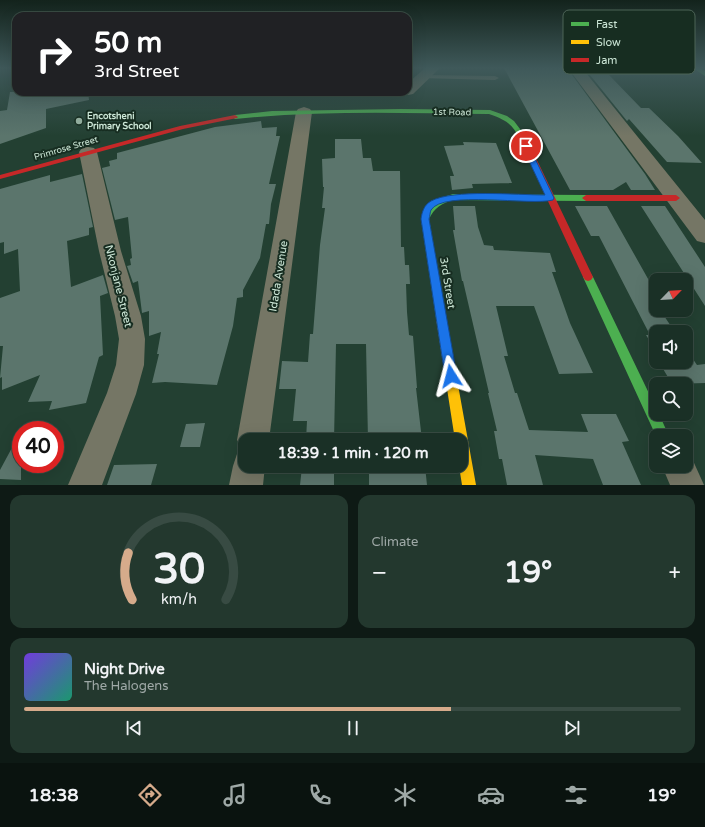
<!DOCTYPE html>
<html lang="en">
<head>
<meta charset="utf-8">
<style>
	:root { --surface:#1a3026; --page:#23382e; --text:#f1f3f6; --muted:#9fa9a7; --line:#384b43; --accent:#d6ab8b }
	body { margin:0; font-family:"Varela Round",sans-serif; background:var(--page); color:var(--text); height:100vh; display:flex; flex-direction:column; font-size:15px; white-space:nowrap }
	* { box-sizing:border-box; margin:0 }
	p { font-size:13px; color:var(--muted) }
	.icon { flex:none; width:22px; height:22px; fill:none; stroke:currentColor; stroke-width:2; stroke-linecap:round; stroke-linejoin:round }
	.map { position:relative; height:485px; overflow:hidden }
	.side { display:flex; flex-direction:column; gap:10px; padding:10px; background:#0e1a15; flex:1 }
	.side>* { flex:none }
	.hud { position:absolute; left:12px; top:12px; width:400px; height:84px; border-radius:12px; box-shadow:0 4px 16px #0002,0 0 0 1px var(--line); background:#202124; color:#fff; overflow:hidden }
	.needle { width:26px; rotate:65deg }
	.fabs { position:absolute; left:649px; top:273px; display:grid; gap:8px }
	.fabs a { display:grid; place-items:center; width:44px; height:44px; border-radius:8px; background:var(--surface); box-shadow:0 4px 16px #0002,0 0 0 1px var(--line); font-size:20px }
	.speed { position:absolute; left:12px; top:421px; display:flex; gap:8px; font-size:20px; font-weight:700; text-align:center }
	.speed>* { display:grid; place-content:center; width:52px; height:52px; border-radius:50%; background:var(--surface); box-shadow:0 4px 16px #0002,0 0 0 1px var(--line); line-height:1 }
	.speed .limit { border:6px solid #d22; background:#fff; color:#111 }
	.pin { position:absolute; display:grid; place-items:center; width:34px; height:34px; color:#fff; margin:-17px; border:2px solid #fff; border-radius:50%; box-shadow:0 1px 4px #0007 }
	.me { position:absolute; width:44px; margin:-22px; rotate:351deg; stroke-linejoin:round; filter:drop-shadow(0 0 3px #0008) }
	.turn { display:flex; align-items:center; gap:14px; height:84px; padding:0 16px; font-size:18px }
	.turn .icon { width:52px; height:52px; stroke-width:2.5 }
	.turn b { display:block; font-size:28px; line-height:34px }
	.big { font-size:30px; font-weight:700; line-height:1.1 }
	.side .card { flex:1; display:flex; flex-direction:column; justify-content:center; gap:6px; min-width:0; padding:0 14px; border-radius:12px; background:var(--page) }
	.side .dial { align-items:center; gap:0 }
	.dial svg { height:104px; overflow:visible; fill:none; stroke:var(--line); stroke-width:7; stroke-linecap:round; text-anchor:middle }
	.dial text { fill:var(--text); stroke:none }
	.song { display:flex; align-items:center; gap:12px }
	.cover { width:48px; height:48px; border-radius:6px; background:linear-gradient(135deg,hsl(260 70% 55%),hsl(160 70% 35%)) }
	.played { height:4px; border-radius:2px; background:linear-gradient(90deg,var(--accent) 65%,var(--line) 65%) }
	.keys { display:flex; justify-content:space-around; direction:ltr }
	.heat { display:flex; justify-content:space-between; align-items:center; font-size:22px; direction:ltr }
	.side .tiles { flex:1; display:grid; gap:10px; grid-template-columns:1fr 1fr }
	.card:last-child { grid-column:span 2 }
	.trip { position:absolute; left:238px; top:433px; width:230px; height:40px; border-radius:12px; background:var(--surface); box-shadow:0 4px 16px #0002,0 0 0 1px var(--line); font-weight:700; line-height:40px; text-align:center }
	.dock { display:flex; height:64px; justify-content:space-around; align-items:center; background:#0a130f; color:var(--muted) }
	.dock .icon { width:28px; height:28px }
	.dock .active { color:var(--accent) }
	.dock b { font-size:18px; color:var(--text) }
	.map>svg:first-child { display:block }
	.building { fill:#5b756c }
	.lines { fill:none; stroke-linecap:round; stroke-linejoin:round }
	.lane { fill:#757665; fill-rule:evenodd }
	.street { fill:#757665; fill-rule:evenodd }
	.fast { fill:#4caf50; fill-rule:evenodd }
	.slow { fill:#ffc107; fill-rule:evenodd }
	.jam { fill:#c62828; fill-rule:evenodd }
	.route { fill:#1a73e8; stroke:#114b97 }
	.poi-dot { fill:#91ac9d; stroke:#172d21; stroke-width:1.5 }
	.labels { text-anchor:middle; stroke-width:4; stroke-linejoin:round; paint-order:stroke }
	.far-street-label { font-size:9px; fill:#cce6d6; stroke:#172d21 }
	.far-poi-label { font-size:9px; font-weight:bold; fill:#cce6d6; stroke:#172d21; text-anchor:start }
	.street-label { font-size:11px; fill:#cce6d6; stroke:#172d21 }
	.key { fill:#172d21; stroke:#4d6457; stroke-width:1 }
	.key-label { font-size:11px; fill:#cce6d6 }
</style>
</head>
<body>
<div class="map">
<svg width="705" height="485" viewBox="0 0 705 485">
	<rect width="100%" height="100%" fill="#234032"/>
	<path class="building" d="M504 68H567L645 174 655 190H631L626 182 613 190H570Z
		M590 75H609L641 108H649L678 136 702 163 667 162 629 119 627 121Z
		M10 92H88L89 100 46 109V128L0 144V111L7 110Z
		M261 121 262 128 277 127 276 136H280L269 184H276L271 204 269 224H266L260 258 243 290V297L237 298 233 326 217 385 165 382 152 383 159 354H157L161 332 149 336V311L142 313 138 281 133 283 127 266 131 265 130 259 132 258 128 217 115 220 102 168 110 166 109 161 117 159V153L215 127Z
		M335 139H361L363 158H371L373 171H400L401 247H404L405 265H409L410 284H406L407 312 409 335 413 336 417 388H416L422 440H368L366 344H336L334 440H306L307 421H293L296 389H279L282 361 308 362 310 334H313L320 245 325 208H322L324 187H323L322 159 335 158Z
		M463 142 496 143 512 183 472 184 473 188 452 190 450 176H454L444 146 464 145Z
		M82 174 93 227 89 228V235L67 241 71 287 103 275 108 293 100 296 103 355 99 357 86 403 49 410 52 401 28 402 40 375 2 390V377L0 378 3 346H0V298L20 291 18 249 4 254V242L0 243V189L50 175V182Z
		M453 206H475L478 227 484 245 493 246 494 250 550 253 556 272H552L570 323 593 373 559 374 534 306H496L508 356H504L515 393H517L529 430 588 432 581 414H616L629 441 622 442 641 485H603L593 459 535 455 543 485H507L502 459H499L494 431H497L488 393H489L463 281H462L453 230H455Z
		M575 206H607L656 293V310H660L675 332H656V351L646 335H650L599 236H591Z
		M641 206H665L705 267V306Z
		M686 349 697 365 705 364V383L672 384 659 362H686Z
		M205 423 200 447H180L186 424Z
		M21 431V480L0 479V470Z
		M157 464 151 485H107L114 465Z
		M304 466H334V485H300L302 467Z
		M369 466H425L427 485H369Z"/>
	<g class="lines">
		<path class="lane" d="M423 75 495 76 499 78 495 80 421 78 420 77Z"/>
		<path class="street" d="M425 68H440L413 94 408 95 403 94 401 92H408V83Z
			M568 68H582L705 220V243L697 241Z
			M304 107 310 109 312 112 269 440H245V466H265L263 485H229L233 466 237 454 244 452 237 440 296 112 298 109Z
			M88 147 94 148 97 152 121 251 141 316 145 339 144 365 136 394 102 485H68L107 393 116 365 119 339 115 316 99 251 79 152 82 148Z
			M686 453 690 454 704 485H670L662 466H686Z"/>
		<path class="fast" d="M693 68H700L705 71V76Z
			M401 109 490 110 507 116 514 121 523 133 536 158 535 160H529C515 135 520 124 489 114 405 113 319 110 235 119L232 117 235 115 272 111Z
			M453 194 586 195 590 198 586 201 453 200C442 203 434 208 429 219L446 318 445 321 441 323 437 321 436 318 421 219C427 203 437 199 453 194Z
			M588 273 591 274 593 277 656 408V414H659L669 436H656L583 277 585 274Z"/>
		<path class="slow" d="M441 313 445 315 446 318 476 485H462L459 466H461V440H455L436 318 437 315Z"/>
		<path class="jam" d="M235 115 238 117 237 118 183 129 0 179V175L180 126Z
			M529 156H535L536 158 593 277 591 280 588 281 585 280 583 277 528 158Z
			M586 195H676L680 198 676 201H586L582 198Z"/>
	</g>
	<linearGradient id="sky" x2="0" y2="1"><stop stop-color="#13231c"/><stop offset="0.5" stop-color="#3f595a"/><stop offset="1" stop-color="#3f595a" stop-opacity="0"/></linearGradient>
	<rect width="705" height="136" fill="url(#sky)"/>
	<path class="route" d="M526 144 529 146 554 198 553 200C530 206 443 190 431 210 430 212 430 216 429 219L457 376 455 380 451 381 447 380 445 376 421 219C422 212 424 205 431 201 453 189 517 195 545 195L522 146Z"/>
	<circle class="poi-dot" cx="79" cy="121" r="4"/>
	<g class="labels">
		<g class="far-street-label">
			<text transform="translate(452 112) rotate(1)" y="3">1st Road</text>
			<text transform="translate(66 148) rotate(-16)" y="3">Primrose Street</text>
		</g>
		<g class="far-poi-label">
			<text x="87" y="119">Encotsheni<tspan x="87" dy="10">Primary School</tspan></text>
		</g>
		<g class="street-label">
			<text transform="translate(278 276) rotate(-81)" y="4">Idada Avenue</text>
			<text transform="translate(448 283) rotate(81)" y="4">3rd Street</text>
			<text transform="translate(119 286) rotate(76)" y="4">Nkonjane Street</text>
		</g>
	</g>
	<rect x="563" y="10" width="132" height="64" rx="6" class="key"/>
	<rect x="571" y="22" width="18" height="4" fill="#4caf50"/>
	<rect x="571" y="40" width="18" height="4" fill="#ffc107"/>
	<rect x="571" y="58" width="18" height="4" fill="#c62828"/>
	<g class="key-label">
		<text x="596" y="28">Fast</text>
		<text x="596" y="46">Slow</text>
		<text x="596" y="64">Jam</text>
	</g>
</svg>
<div class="fabs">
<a><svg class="needle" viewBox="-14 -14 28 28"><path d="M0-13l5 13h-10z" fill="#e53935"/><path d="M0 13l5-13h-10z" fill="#9fa9a7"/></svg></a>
<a><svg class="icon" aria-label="sound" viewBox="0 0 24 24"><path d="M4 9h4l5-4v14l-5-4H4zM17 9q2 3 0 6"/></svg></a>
<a><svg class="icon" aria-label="search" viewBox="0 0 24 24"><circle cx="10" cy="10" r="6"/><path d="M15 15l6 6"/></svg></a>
<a><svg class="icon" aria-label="layers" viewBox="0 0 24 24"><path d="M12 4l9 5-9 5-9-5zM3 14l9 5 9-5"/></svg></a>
</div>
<div class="speed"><div class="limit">40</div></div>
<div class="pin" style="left:526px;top:146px;background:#d93025"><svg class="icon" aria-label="arrive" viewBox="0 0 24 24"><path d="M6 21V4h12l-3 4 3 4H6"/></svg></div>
<svg class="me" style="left:451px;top:376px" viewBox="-20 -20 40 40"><path d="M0-17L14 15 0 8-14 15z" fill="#1a73e8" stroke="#fff" stroke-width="4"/></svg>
<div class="trip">18:39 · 1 min · 120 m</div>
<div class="hud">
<div class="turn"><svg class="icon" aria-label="right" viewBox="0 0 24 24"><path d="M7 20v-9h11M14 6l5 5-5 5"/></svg><div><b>50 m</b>3rd Street</div></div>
</div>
</div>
<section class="side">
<div class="tiles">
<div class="card dial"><svg viewBox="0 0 100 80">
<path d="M14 69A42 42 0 1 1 86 69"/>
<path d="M14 69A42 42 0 0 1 11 33" stroke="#d6ab8b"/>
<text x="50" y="56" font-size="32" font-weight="700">30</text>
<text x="50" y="72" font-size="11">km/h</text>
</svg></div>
<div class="card"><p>Climate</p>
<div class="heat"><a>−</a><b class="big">19°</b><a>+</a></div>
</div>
<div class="card">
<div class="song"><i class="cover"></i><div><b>Night Drive</b><p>The Halogens</p></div></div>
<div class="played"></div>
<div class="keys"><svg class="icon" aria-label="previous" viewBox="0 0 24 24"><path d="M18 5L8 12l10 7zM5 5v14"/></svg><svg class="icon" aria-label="pause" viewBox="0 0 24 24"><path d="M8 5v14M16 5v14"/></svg><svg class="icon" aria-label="next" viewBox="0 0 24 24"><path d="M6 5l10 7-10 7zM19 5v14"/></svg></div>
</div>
</div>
</section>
<nav class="dock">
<b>18:38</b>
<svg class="icon active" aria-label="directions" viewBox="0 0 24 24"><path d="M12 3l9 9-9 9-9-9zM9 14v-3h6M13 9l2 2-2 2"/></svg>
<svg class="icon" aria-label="music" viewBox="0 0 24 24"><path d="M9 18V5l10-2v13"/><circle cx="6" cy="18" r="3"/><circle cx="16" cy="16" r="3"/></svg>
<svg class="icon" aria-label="phone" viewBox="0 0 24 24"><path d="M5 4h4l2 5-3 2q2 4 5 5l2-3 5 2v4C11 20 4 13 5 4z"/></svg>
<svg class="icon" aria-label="climate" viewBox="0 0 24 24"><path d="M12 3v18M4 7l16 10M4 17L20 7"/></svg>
<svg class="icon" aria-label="car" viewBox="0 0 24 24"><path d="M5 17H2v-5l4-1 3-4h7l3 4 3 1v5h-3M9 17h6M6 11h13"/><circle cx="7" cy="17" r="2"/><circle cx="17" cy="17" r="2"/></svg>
<svg class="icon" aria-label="filters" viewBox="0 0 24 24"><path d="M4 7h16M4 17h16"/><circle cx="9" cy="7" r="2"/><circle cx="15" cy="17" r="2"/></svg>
<b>19°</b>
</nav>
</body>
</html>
